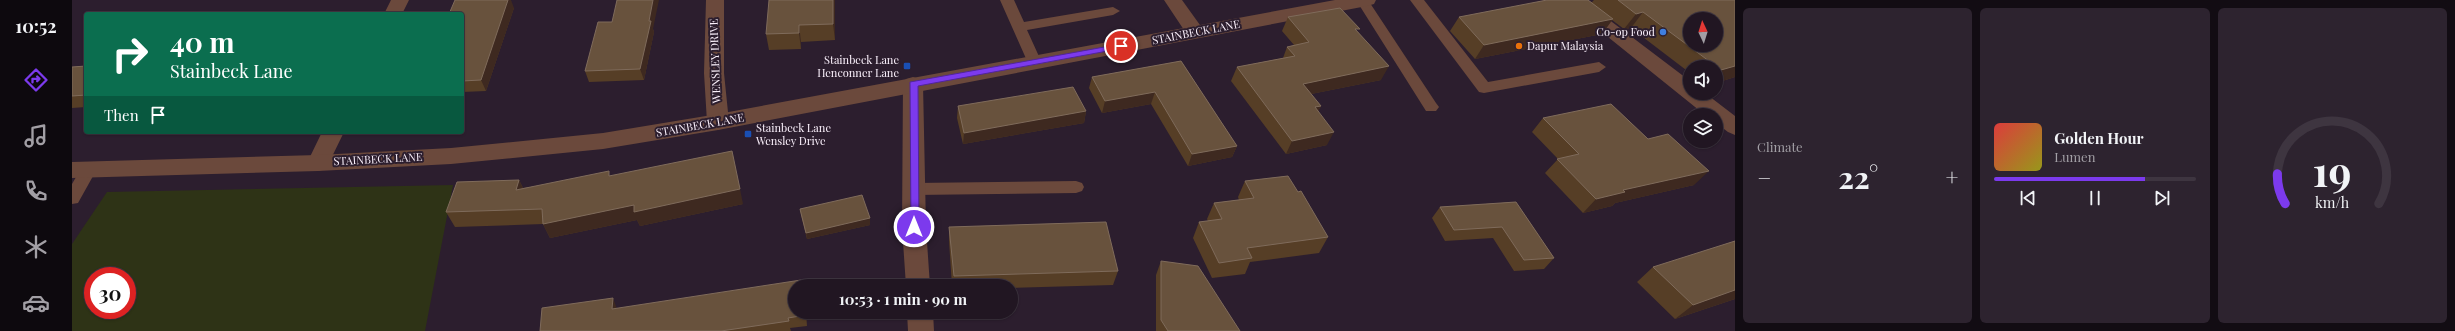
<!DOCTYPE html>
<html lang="en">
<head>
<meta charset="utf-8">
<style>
	:root { --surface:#211622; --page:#2d232f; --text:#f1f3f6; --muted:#a29fa5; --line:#3e3540; --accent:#7c3aed }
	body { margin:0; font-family:"Playfair Display",serif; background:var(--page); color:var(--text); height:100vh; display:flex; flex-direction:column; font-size:15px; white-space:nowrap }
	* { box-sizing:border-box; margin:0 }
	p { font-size:13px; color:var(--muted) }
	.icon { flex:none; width:22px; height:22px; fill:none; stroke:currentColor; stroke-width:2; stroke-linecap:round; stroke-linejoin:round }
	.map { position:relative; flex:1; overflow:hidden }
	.drawer { display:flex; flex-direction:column; gap:8px; padding:8px; background:#120c13; width:720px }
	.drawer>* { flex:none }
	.top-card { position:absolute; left:12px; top:12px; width:380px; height:122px; border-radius:4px; box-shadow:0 1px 3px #0004,0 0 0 1px var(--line); background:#0b6e4f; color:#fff; overflow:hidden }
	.needle { width:26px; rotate:356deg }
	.buttons { position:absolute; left:1611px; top:12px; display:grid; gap:8px }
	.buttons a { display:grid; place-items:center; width:40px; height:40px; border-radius:50%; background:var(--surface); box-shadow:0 1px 3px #0004,0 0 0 1px var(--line); font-size:20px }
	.speed { position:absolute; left:12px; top:267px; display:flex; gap:8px; font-size:20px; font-weight:700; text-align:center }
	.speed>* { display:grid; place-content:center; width:52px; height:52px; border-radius:50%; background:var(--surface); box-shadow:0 1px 3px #0004,0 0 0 1px var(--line); line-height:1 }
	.speed .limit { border:6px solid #d22; background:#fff; color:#111 }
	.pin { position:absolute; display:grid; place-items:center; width:34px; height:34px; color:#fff; margin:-17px; border:2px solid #fff; border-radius:50%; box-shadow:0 1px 4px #0007 }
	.me { position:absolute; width:44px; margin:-22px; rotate:0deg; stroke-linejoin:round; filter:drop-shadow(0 0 3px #0008) }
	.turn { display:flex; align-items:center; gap:14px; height:84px; padding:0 20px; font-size:18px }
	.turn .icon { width:52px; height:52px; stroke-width:2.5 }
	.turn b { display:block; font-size:28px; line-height:34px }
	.then { display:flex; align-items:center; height:38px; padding:0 20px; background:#0003; gap:8px; font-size:15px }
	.big { font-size:30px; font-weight:700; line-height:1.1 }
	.drawer .card { flex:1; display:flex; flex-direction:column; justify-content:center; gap:6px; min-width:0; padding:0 14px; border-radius:6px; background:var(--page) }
	.drawer .dial { align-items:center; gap:0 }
	.dial svg { height:104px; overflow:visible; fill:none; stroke:var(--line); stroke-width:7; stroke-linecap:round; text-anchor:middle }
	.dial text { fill:var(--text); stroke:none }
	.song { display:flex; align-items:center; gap:12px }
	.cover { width:48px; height:48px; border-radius:6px; background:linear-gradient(135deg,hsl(0 70% 55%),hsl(60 70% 35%)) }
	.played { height:4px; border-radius:2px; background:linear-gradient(90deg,var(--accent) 75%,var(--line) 75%) }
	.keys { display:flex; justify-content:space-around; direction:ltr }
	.heat { display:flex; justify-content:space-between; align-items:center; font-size:22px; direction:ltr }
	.drawer .tiles { flex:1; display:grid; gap:8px; grid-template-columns:repeat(3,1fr) }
	.trip { position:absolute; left:716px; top:279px; width:230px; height:40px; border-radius:20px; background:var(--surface); box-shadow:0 1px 3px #0004,0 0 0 1px var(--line); font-weight:700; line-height:40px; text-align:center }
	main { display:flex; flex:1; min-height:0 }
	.tab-bar { display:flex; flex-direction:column; width:72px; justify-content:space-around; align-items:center; background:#0d090e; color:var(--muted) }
	.tab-bar .icon { width:28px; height:28px }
	.tab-bar .selected { color:var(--accent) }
	.tab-bar b { font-size:18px; color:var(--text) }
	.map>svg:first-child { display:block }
	.green { fill:#2e3316; fill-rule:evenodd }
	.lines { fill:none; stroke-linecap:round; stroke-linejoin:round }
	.service { fill:#6b493c; fill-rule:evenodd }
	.minor { fill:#6b493c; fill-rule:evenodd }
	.tertiary { fill:#6b493c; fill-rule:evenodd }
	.wall { fill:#563e26 }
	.shaded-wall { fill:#3e2920 }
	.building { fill:#68523d; stroke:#7f6b5b; fill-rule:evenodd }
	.route { fill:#7c3aed; stroke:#51269a }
	.shop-dot { fill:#3f7fe0; stroke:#2c1e2e; stroke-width:1.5 }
	.food-dot { fill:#e8710a; stroke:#2c1e2e; stroke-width:1.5 }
	.transit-dot { fill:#1a4fb4; stroke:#2c1e2e; stroke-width:1.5 }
	.labels { text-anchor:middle; stroke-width:4; stroke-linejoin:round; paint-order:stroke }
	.street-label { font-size:11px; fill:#fbf1fc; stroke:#2c1e2e }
	.poi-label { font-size:11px; fill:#fbf1fc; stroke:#2c1e2e; text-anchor:end }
</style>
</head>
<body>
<main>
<nav class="tab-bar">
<b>10:52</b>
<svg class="icon selected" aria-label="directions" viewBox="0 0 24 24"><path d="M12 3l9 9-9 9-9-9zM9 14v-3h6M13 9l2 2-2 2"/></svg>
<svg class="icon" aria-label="music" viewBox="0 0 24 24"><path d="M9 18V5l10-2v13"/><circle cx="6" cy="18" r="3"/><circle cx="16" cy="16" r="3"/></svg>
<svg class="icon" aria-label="phone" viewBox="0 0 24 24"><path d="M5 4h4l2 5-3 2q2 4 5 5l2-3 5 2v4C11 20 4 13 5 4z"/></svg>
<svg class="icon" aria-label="climate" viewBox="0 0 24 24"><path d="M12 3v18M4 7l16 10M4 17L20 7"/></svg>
<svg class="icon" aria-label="car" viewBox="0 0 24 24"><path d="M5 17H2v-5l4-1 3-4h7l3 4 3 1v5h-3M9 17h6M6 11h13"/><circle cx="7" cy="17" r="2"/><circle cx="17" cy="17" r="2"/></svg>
</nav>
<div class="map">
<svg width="1663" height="331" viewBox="0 0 1663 331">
	<rect width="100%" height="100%" fill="#2c1e2e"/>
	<path class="green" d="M381 185 353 331H0V244L35 192ZM21 276H55V310H21Z"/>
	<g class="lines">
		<path class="service" d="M928 0H942L952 22 1041 7 1048 11 1041 15 955 30 970 63 963 68 956 63Z
			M1284 0H1296L1364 103 1367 107 1364 111H1354Z
			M1338 0H1352L1416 82 1527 62 1534 67 1527 72 1412 93 1407 92Z
			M17 163 23 165 25 169 6 203 0 204V184L11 165Z
			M1004 181 1010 183 1012 187 1010 191 1004 193 842 195 836 193 834 189 836 185 842 183Z"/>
		<path class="minor" d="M319 0H337L330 14H312Z
			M634 0H652V73L657 122 653 127 646 130 639 127 635 122 632 73Z
			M1092 0H1110L1133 32 1130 36 1123 38 1116 36Z
			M1490 0H1511L1618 81V93H1633L1663 116V135L1656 132 1644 123V115H1633Z
			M841 77 848 79 851 84 854 227 858 286H834L830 227 831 84 834 79Z
			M250 132H272L254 169 246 171 238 169 235 163Z
			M835 312H861L862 331H836Z"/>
		<path class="tertiary" d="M1263 0H1304L1302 4 1295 6 646 130 531 149 379 164 246 171 0 178V162L246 155 379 148 531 133 646 114Z"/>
	</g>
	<path class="wall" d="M763 0V40L729 42V49L697 50 694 34Z
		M1522 0H1663V77L1644 83V67H1618V73L1559 28 1552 29 1540 20 1530 34 1403 59 1378 31 1387 17 1519 3Z
		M442 8 414 91 390 92V14Z
		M1216 17 1286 32 1309 80 1239 94 1249 106 1246 111 1255 145 1214 154 1159 81 1165 67 1211 58 1215 47 1222 45 1210 31Z
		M581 29 582 32 572 80 517 82 513 71Z
		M1109 61 1165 146 1160 157 1116 166 1079 104 1030 113 1017 88 1020 77Z
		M14 66V107L0 108V67Z
		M886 106 1014 111 1012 123 891 144 885 118Z
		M1471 118 1622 185 1543 203 1540 206 1511 213 1473 173 1486 159 1460 132Z
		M539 176 671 204 568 226 565 220 478 238 471 224 383 227 374 212 447 180 451 188Z
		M1173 181 1226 192 1256 237 1247 253 1178 262 1173 274 1140 278 1121 238 1127 222 1136 221 1135 219 1142 203 1167 200 1166 197Z
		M1444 202 1482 258 1472 269 1442 271 1421 238 1373 241 1360 218 1368 207Z
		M728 209 798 225 735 239 729 215Z
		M877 227 1046 271 1041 285 939 288V286H880L877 241Z
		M1089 261 1168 331H1084V275Z
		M1581 267 1663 299 1603 319 1565 282Z
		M545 308 734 312 735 326 718 328 719 331H468Z"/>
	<path class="shaded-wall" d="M436 0H439L442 8 414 91 409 80Z
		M581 0H587L581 29 582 32 572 80 568 69 577 21Z
		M761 0H763V40L761 24Z
		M1571 12 1559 28 1552 29 1564 14Z
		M1541 19 1530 34 1403 59 1412 45Z
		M727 25 729 42V49L727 33Z
		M1317 66 1309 80 1224 97 1231 84Z
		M1663 66V77L1644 83V76L1649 70Z
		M1083 92 1079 104 1030 113 1033 101Z
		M1249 106 1242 119 1243 107Z
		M1014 111 1012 123 891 144 892 133Z
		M1262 132 1255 145 1214 154 1220 141Z
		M1165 146 1160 157 1116 166 1120 154Z
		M1637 171 1622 185 1543 203 1540 206 1511 213 1524 199 1551 190Z
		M447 180 454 194 444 190Z
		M668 189 671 204 568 226 565 220 478 238 471 224 562 205Z
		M798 218V225L735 239 734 233Z
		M1663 290V299L1603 319 1621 305Z
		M541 298 545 309H540Z"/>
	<path class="building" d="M383 0H436L409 80 390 81V14H377Z
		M545 0H581L577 21H579L568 69 513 71 526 22H540Z
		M697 0H761V24L727 25V33L694 34Z
		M1475 0H1516L1541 19 1412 45 1387 17Z
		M1546 0H1663V66L1649 70 1571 12 1564 14ZM1618 19H1644V45H1618Z
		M1268 8 1288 29H1283L1317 66 1231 84 1249 106 1243 107 1262 132 1220 141 1165 67 1223 56 1215 47 1237 42 1216 17Z
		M1109 61 1165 146 1120 154 1083 92 1033 101 1020 77Z
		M14 66V95L0 96V67Z
		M1001 87 1014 111 892 133 886 106Z
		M1539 104 1576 139 1596 134 1637 171 1551 190 1553 192 1524 199 1485 159 1507 154 1471 118Z
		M660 151 668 189 562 212V205L471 224 470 209 374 212 385 182 447 180 444 190 537 171V176Z
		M1216 176 1226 192 1229 191 1256 237 1175 248 1180 258 1147 263 1127 222 1150 219 1142 203 1182 198 1173 181Z
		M790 195 798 218 734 233 728 209Z
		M1444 202 1482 258 1452 260 1430 227 1382 230 1368 207Z
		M1034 222 1046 271 882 276 877 227Z
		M1663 241V290L1621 305 1581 267Z
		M1089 261 1126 266 1168 331H1096L1089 320Z
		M729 280 730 286H723V312H733L734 315 716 318 717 321 649 331H468L470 308 541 298 540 309Z"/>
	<path class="route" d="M1049 44 1053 46 1052 48 846 86 847 227 842 230 839 229 838 82Z"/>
	<circle class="shop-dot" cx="1591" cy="32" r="4"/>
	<circle class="food-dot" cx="1447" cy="46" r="4"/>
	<g class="transit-dot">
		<rect x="831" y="62" width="8" height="8" rx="2"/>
		<rect x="672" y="130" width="8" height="8" rx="2"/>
	</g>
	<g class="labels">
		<g class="street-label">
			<text transform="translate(1124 32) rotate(-11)" y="4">STAINBECK LANE</text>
			<text transform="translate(643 61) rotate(-92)" y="4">WENSLEY DRIVE</text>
			<text transform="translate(628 125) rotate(-10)" y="4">STAINBECK LANE</text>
			<text transform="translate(306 159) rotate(-3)" y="4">STAINBECK LANE</text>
		</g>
		<g class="poi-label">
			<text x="1583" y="36">Co-op Food</text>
			<text x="1455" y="50" text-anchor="start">Dapur Malaysia</text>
			<text x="827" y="64">Stainbeck Lane<tspan x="827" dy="13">Henconner Lane</tspan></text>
			<text x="684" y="132" text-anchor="start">Stainbeck Lane<tspan x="684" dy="13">Wensley Drive</tspan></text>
		</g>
	</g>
</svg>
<div class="buttons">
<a><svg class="needle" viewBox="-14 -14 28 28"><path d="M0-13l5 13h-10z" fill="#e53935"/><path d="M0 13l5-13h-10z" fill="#a29fa5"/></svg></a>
<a><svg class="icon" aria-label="sound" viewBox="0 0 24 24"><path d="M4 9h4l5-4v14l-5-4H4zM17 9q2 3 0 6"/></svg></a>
<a><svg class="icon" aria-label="layers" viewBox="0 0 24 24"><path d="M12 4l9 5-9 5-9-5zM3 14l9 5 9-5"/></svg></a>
</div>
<div class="speed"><div class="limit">30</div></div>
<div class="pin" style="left:1049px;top:46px;background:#d93025"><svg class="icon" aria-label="arrive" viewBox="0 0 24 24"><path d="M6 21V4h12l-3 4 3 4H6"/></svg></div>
<svg class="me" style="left:842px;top:227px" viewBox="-20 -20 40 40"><circle r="17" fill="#7c3aed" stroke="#fff" stroke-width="3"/><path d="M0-11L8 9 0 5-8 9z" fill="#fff"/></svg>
<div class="trip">10:53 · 1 min · 90 m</div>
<div class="top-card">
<div class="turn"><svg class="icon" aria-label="right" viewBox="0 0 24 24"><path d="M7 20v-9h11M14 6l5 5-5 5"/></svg><div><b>40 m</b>Stainbeck Lane</div></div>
<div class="then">Then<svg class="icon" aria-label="arrive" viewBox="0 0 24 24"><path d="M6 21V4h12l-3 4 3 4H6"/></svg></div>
</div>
</div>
<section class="drawer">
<div class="tiles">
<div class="card"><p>Climate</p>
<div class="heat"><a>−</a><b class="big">22°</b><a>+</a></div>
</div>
<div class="card">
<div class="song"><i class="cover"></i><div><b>Golden Hour</b><p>Lumen</p></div></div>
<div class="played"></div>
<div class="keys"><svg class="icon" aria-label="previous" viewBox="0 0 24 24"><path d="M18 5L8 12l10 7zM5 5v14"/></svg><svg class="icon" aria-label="pause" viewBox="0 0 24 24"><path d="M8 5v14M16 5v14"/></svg><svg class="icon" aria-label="next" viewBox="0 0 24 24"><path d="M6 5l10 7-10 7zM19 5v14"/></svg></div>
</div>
<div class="card dial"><svg viewBox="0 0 100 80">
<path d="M14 69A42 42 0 1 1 86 69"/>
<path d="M14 69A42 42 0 0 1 8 46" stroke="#7c3aed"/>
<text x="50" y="56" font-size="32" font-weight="700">19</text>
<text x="50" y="72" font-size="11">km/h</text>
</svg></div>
</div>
</section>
</main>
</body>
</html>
